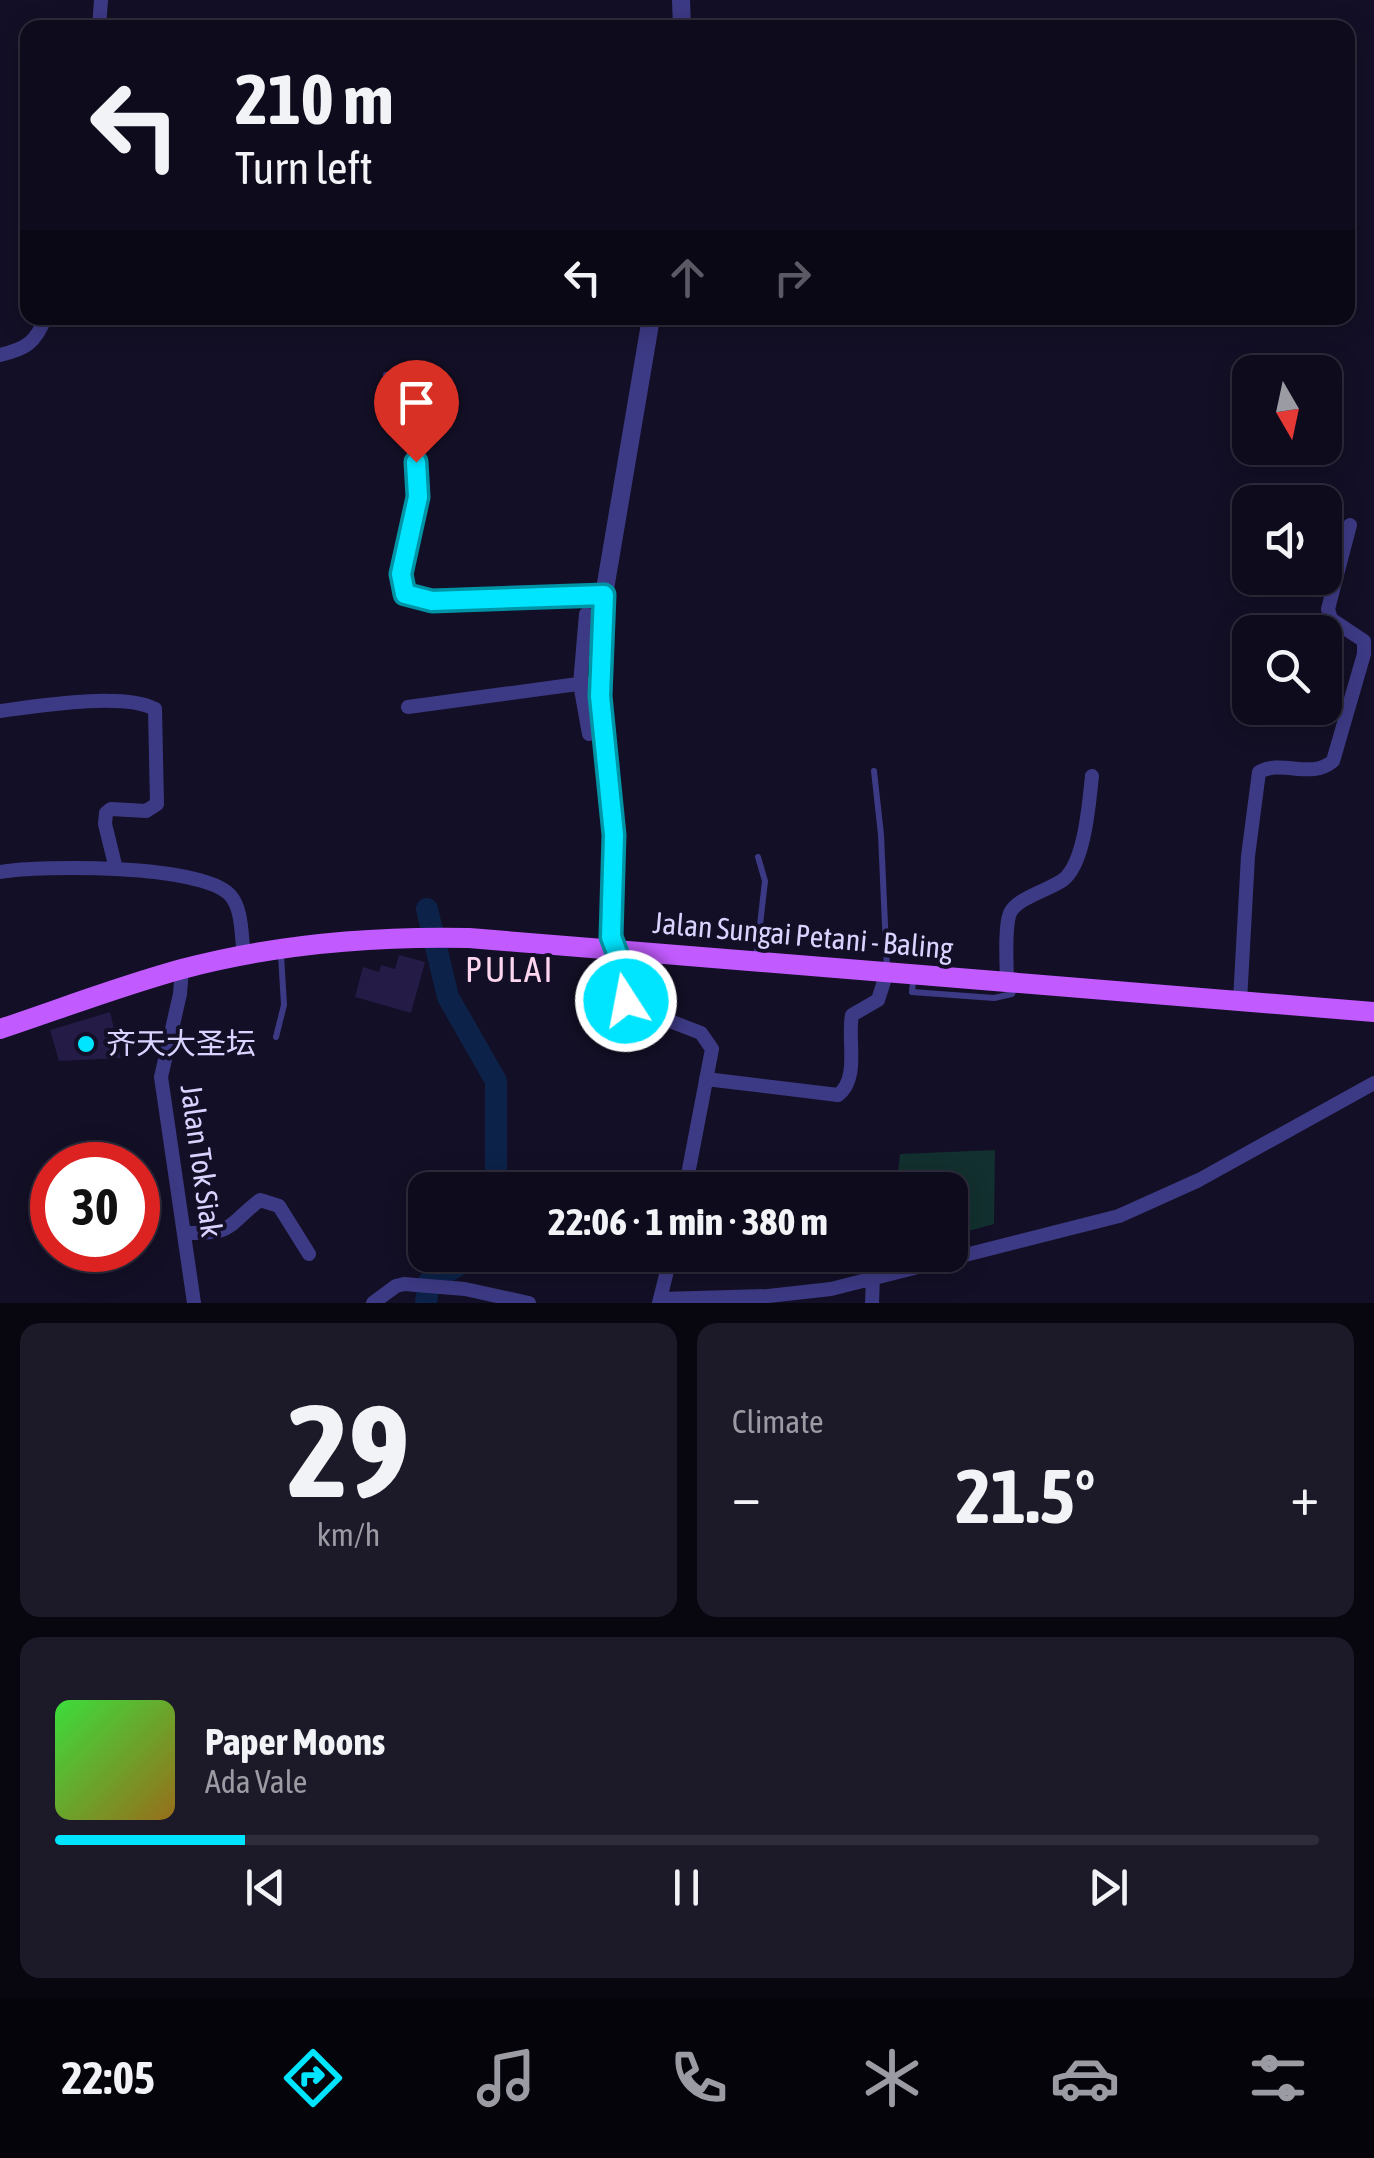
<!DOCTYPE html>
<html lang="en">
<head>
<meta charset="utf-8">
<style>
	:root { --surface:#0e0b1c; --page:#1c1929; --text:#f1f3f6; --muted:#9b9ba3; --line:#2e2b3b; --accent:#00e5ff }
	body { margin:0; font-family:"Asap Condensed","Noto Sans SC",sans-serif; background:var(--page); color:var(--text); height:100vh; display:flex; flex-direction:column; font-size:38px; white-space:nowrap }
	* { box-sizing:border-box; margin:0 }
	p { font-size:32px; color:var(--muted) }
	.icon { flex:none; width:55px; height:55px; fill:none; stroke:currentColor; stroke-width:2; stroke-linecap:round; stroke-linejoin:round }
	.map { position:relative; height:1303px; overflow:hidden }
	.details { display:flex; flex-direction:column; gap:20px; padding:20px; background:#08060f; flex:1 }
	.details>* { flex:none }
	.banner { position:absolute; left:20px; top:20px; width:1335px; height:305px; border-radius:20px; box-shadow:0 5px 25px #0003,0 0 0 2px var(--line); background:#0e0b1c; color:var(--text); overflow:hidden }
	.needle { width:65px; rotate:171deg }
	.tools { position:absolute; left:1232px; top:355px; display:grid; gap:20px }
	.tools a { display:grid; place-items:center; width:110px; height:110px; border-radius:20px; background:var(--surface); box-shadow:0 5px 25px #0003,0 0 0 2px var(--line); font-size:50px }
	.speed { position:absolute; left:30px; top:1142px; display:flex; gap:20px; font-size:50px; font-weight:700; text-align:center }
	.speed>* { display:grid; place-content:center; width:130px; height:130px; border-radius:50%; background:var(--surface); box-shadow:0 5px 25px #0003,0 0 0 2px var(--line); line-height:1 }
	.speed .limit { border:15px solid #d22; background:#fff; color:#111 }
	.pin { position:absolute; display:grid; place-items:center; width:85px; height:85px; color:#fff; margin:-102px -42px; border-radius:50% 50% 50% 0; rotate:-45deg; box-shadow:0 0 10px #0007 }
	.pin .icon { rotate:45deg }
	.me { position:absolute; width:110px; margin:-55px; rotate:349deg; stroke-linejoin:round; filter:drop-shadow(0 0 8px #0008) }
	.turn { display:flex; align-items:center; gap:35px; height:210px; padding:0 50px; font-size:45px }
	.turn .icon { width:130px; height:130px; stroke-width:2.5 }
	.turn b { display:block; font-size:70px; line-height:85px }
	.lanes { display:flex; align-items:center; height:95px; padding:0 50px; background:#0003; justify-content:center; gap:50px; direction:ltr }
	.lanes .off { opacity:.35 }
	.big { font-size:75px; font-weight:700; line-height:1.1 }
	.details .tile { flex:1; display:flex; flex-direction:column; justify-content:center; gap:15px; min-width:0; padding:0 35px; border-radius:20px; background:var(--page) }
	.details .dial { align-items:center; gap:0 }
	.dial b { font-size:130px; line-height:1 }
	.song { display:flex; align-items:center; gap:30px }
	.cover { width:120px; height:120px; border-radius:15px; background:linear-gradient(135deg,hsl(120 70% 55%),hsl(40 70% 35%)) }
	.played { height:10px; border-radius:5px; background:linear-gradient(90deg,var(--accent) 15%,var(--line) 15%) }
	.keys { display:flex; justify-content:space-around; direction:ltr }
	.heat { display:flex; justify-content:space-between; align-items:center; font-size:55px; direction:ltr }
	.details .tiles { flex:1; display:grid; gap:20px; grid-template-columns:1fr 1fr }
	.tile:last-child { grid-column:span 2 }
	.trip { position:absolute; left:408px; top:1172px; width:560px; height:100px; border-radius:20px; background:var(--surface); box-shadow:0 5px 25px #0003,0 0 0 2px var(--line); font-weight:700; line-height:100px; text-align:center }
	.menu { display:flex; height:160px; justify-content:space-around; align-items:center; background:#06040b; color:var(--muted) }
	.menu .icon { width:70px; height:70px }
	.menu .selected { color:var(--accent) }
	.menu b { font-size:45px; color:var(--text) }
	.map>svg:first-child { display:block }
	.green { fill:#12302f }
	.lines { fill:none; stroke-linecap:round; stroke-linejoin:round }
	.river { stroke:#0c2248; stroke-width:22 }
	.building { fill:#241b47 }
	.service { stroke:#3d3a85; stroke-width:6 }
	.minor { stroke:#3d3a85; stroke-width:14 }
	.tertiary { stroke:#3d3a85; stroke-width:18 }
	.primary { stroke:#c25bff; stroke-width:20 }
	.route-casing { stroke:#0095a6; stroke-width:25 }
	.route { stroke:#00e5ff; stroke-width:18 }
	.poi-dot { fill:#00e5ff; stroke:#130f26; stroke-width:4 }
	.labels { text-anchor:middle; stroke-width:8; stroke-linejoin:round; paint-order:stroke }
	.street-label { font-size:30px; fill:#d9d4ff; stroke:#130f26 }
	.poi-label { font-size:30px; fill:#d9d4ff; stroke:#130f26; text-anchor:start }
	.quarter-label { font-size:35px; letter-spacing:2.5px; fill:#ffd6f0; stroke:#130f26 }
</style>
</head>
<body>
<div class="map">
<svg width="1374" height="1303" viewBox="0 0 1374 1303">
	<rect width="100%" height="100%" fill="#130f26"/>
	<path class="green" d="M995 1150 994 1224 950 1236V1190H896L900 1154Z"/>
	<g class="lines">
		<path class="river" d="M427 909 448 997 496 1081V1190
			M426 1303 429 1282 476 1255"/>
	</g>
	<path class="building" d="M399 955 425 962 411 1013 355 997 363 967 379 972 381 965 395 969Z
		M110 1012 121 1058 59 1061 50 1030Z"/>
	<g class="lines">
		<path class="service" d="M386 375C406 412 420 451 418 494 416 522 393 570 405 593L432 601 603 595
			M874 771 881 835 887 970
			M756 960 765 881 758 857
			M913 980 912 992 994 998 1012 994 1015 985
			M276 1037 284 1005 281 955"/>
		<path class="minor" d="M99 28 101 0
			M0 355C25 349 36 343 45 318
			M586 614 580 684 589 734
			M408 707 600 681
			M0 711C38 706 123 692 155 709L157 804 146 811 111 809 106 813 105 824 116 869
			M0 872C42 865 201 864 230 895 243 909 241 937 244 955
			M615 951 624 971V996L628 1005 701 1033 712 1049 685 1190
			M182 969 180 994 161 1077 194 1303
			M1007 984C1007 966 1004 928 1010 913 1017 898 1049 890 1063 880 1085 863 1089 803 1092 776
			M1240 1001 1248 856 1259 772C1282 759 1311 780 1333 761L1364 654V641L1331 619 1328 609 1350 525
			M706 1079 838 1095C860 1079 847 1039 852 1015L878 1000 887 972
			M185 1233C235 1234 224 1228 260 1200L279 1206 309 1254
			M661 1299 768 1296 831 1289 1119 1216 1199 1180 1374 1083
			M373 1303 396 1286 404 1284 465 1289 529 1303
			M659 1303 671 1255
			M872 1303 873 1277"/>
		<path class="tertiary" d="M681 0 682 28
			M615 951 611 937 614 835 599 696 604 595 651 318"/>
		<path class="primary" d="M0 1029C60 1009 120 986 182 969 276 944 371 936 469 938L1374 1012"/>
	</g>
	<g class="lines">
		<g class="route-casing">
			<path id="route" d="M416 462 418 497 401 574 405 594 432 601 604 595 600 696 614 835 611 937 624 971 626 1001"/>
		</g>
		<use href="#route" class="route"/>
	</g>
	<circle class="poi-dot" cx="86" cy="1044" r="10"/>
	<g class="labels">
		<g class="street-label">
			<text transform="translate(803 936) rotate(5)" y="10">Jalan Sungai Petani - Baling</text>
			<text transform="translate(201 1161) rotate(82)" y="10">Jalan Tok Siak</text>
		</g>
		<g class="poi-label">
			<text x="106" y="1054">齐天大圣坛</text>
		</g>
		<g class="quarter-label">
			<text x="510" y="982">PULAI</text>
		</g>
	</g>
</svg>
<div class="tools">
<a><svg class="needle" viewBox="-14 -14 28 28"><path d="M0-13l5 13h-10z" fill="#e53935"/><path d="M0 13l5-13h-10z" fill="#9b9ba3"/></svg></a>
<a><svg class="icon" aria-label="sound" viewBox="0 0 24 24"><path d="M4 9h4l5-4v14l-5-4H4zM17 9q2 3 0 6"/></svg></a>
<a><svg class="icon" aria-label="search" viewBox="0 0 24 24"><circle cx="10" cy="10" r="6"/><path d="M15 15l6 6"/></svg></a>
</div>
<div class="speed"><div class="limit">30</div></div>
<div class="pin" style="left:416px;top:462px;background:#d93025"><svg class="icon" aria-label="arrive" viewBox="0 0 24 24"><path d="M6 21V4h12l-3 4 3 4H6"/></svg></div>
<svg class="me" style="left:626px;top:1001px" viewBox="-20 -20 40 40"><circle r="17" fill="#00e5ff" stroke="#fff" stroke-width="3"/><path d="M0-11L8 9 0 5-8 9z" fill="#fff"/></svg>
<div class="trip">22:06 · 1 min · 380 m</div>
<div class="banner">
<div class="turn"><svg class="icon" aria-label="left" viewBox="0 0 24 24"><path d="M17 20v-9H6M10 6l-5 5 5 5"/></svg><div><b>210 m</b>Turn left</div></div>
<div class="lanes"><svg class="icon" aria-label="left" viewBox="0 0 24 24"><path d="M17 20v-9H6M10 6l-5 5 5 5"/></svg><svg class="icon off" aria-label="ahead" viewBox="0 0 24 24"><path d="M12 20V5M6 11l6-6 6 6"/></svg><svg class="icon off" aria-label="right" viewBox="0 0 24 24"><path d="M7 20v-9h11M14 6l5 5-5 5"/></svg></div>
</div>
</div>
<section class="details">
<div class="tiles">
<div class="tile dial"><b>29</b><p>km/h</p></div>
<div class="tile"><p>Climate</p>
<div class="heat"><a>−</a><b class="big">21.5°</b><a>+</a></div>
</div>
<div class="tile">
<div class="song"><i class="cover"></i><div><b>Paper Moons</b><p>Ada Vale</p></div></div>
<div class="played"></div>
<div class="keys"><svg class="icon" aria-label="previous" viewBox="0 0 24 24"><path d="M18 5L8 12l10 7zM5 5v14"/></svg><svg class="icon" aria-label="pause" viewBox="0 0 24 24"><path d="M8 5v14M16 5v14"/></svg><svg class="icon" aria-label="next" viewBox="0 0 24 24"><path d="M6 5l10 7-10 7zM19 5v14"/></svg></div>
</div>
</div>
</section>
<nav class="menu">
<b>22:05</b>
<svg class="icon selected" aria-label="directions" viewBox="0 0 24 24"><path d="M12 3l9 9-9 9-9-9zM9 14v-3h6M13 9l2 2-2 2"/></svg>
<svg class="icon" aria-label="music" viewBox="0 0 24 24"><path d="M9 18V5l10-2v13"/><circle cx="6" cy="18" r="3"/><circle cx="16" cy="16" r="3"/></svg>
<svg class="icon" aria-label="phone" viewBox="0 0 24 24"><path d="M5 4h4l2 5-3 2q2 4 5 5l2-3 5 2v4C11 20 4 13 5 4z"/></svg>
<svg class="icon" aria-label="climate" viewBox="0 0 24 24"><path d="M12 3v18M4 7l16 10M4 17L20 7"/></svg>
<svg class="icon" aria-label="car" viewBox="0 0 24 24"><path d="M5 17H2v-5l4-1 3-4h7l3 4 3 1v5h-3M9 17h6M6 11h13"/><circle cx="7" cy="17" r="2"/><circle cx="17" cy="17" r="2"/></svg>
<svg class="icon" aria-label="filters" viewBox="0 0 24 24"><path d="M4 7h16M4 17h16"/><circle cx="9" cy="7" r="2"/><circle cx="15" cy="17" r="2"/></svg>
</nav>
</body>
</html>
